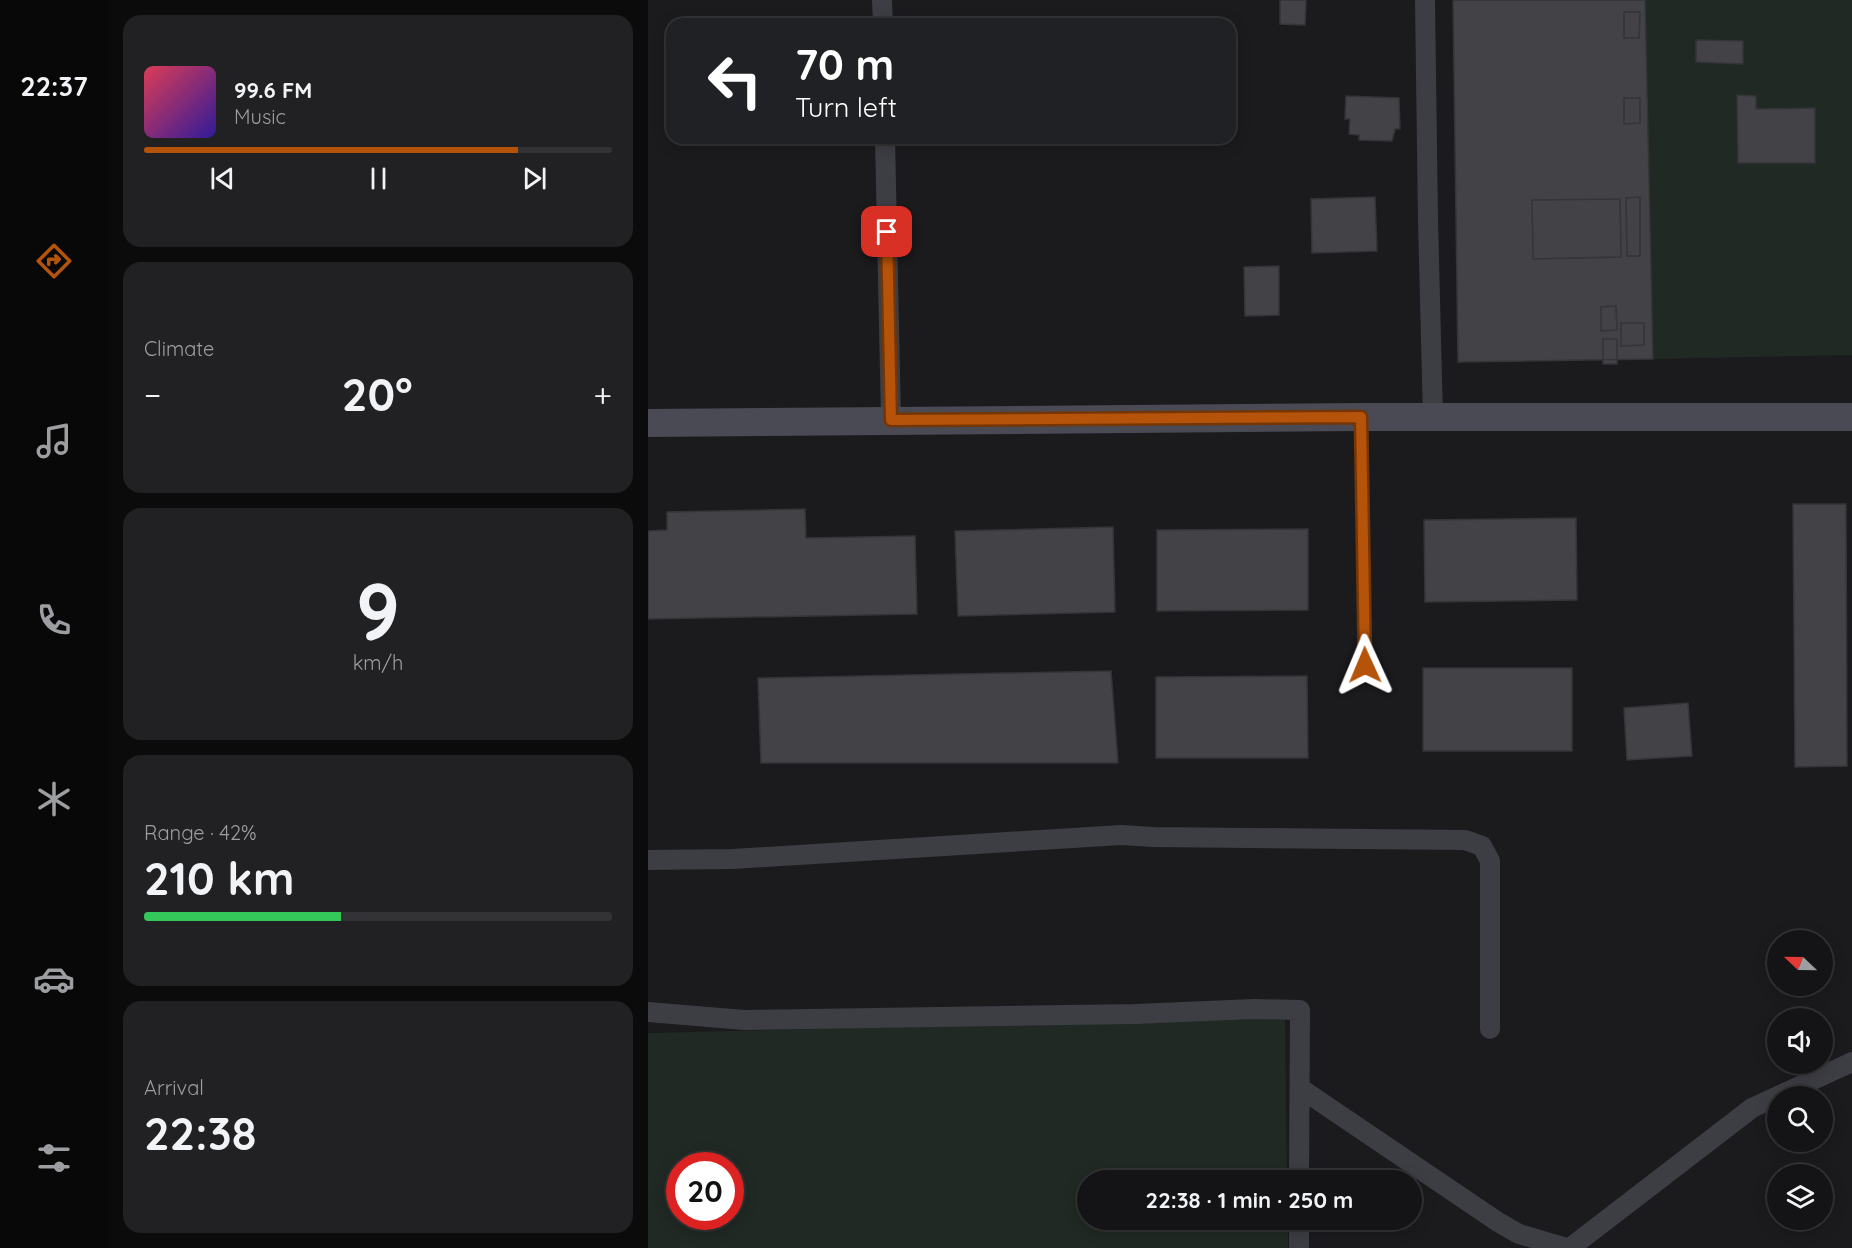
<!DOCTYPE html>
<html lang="en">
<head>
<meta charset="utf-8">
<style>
	:root { --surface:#141416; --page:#212123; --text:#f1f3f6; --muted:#9d9ea1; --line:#333335; --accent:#b45309 }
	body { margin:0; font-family:Quicksand,sans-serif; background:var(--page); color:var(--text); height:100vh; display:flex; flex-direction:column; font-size:22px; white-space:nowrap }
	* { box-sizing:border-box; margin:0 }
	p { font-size:20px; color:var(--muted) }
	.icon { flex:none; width:33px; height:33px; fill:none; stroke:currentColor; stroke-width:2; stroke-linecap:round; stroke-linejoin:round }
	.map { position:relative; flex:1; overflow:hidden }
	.panel { display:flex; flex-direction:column; gap:15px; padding:15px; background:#0b0b0c; width:540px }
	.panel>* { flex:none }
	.top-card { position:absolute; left:18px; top:18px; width:570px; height:126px; border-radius:18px; box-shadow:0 3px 15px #0003,0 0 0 2px var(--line); background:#202124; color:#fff; overflow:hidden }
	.needle { width:39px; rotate:292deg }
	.tools { position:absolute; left:1119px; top:930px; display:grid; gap:12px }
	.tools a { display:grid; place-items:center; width:66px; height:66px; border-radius:50%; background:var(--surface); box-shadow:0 3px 15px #0003,0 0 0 2px var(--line); font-size:30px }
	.speed { position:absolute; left:18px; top:1152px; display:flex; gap:12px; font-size:30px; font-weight:700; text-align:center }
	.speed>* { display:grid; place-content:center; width:78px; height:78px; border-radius:50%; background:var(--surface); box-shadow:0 3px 15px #0003,0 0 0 2px var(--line); line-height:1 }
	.speed .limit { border:9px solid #d22; background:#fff; color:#111 }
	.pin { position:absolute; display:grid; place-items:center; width:51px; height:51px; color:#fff; margin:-26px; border-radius:12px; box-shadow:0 3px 9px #0006 }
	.me { position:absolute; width:66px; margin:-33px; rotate:359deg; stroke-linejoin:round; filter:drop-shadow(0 0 4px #0008) }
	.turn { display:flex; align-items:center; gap:21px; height:126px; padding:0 30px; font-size:27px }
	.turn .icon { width:78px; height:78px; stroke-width:2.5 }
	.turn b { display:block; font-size:42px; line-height:51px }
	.big { font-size:45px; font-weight:700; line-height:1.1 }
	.panel .widget { flex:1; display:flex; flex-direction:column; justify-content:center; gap:9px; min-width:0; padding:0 21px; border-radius:18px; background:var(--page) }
	.panel .dial { align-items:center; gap:0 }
	.dial b { font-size:78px; line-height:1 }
	.song { display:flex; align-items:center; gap:18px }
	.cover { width:72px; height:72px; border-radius:9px; background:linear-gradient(135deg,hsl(350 70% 55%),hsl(250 70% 35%)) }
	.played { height:6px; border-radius:3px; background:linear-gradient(90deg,var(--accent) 80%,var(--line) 80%) }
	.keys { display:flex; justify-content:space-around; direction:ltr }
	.heat { display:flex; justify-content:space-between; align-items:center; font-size:33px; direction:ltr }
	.charge { height:9px; border-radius:4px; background:linear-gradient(90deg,#34c759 42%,var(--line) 0) }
	.trip { position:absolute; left:429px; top:1170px; width:345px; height:60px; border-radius:30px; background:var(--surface); box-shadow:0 3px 15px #0003,0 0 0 2px var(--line); font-weight:700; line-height:60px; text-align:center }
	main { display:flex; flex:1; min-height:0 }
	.tabs { display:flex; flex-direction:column; width:108px; justify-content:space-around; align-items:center; background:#080809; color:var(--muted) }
	.tabs .icon { width:42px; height:42px }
	.tabs .current { color:var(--accent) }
	.tabs b { font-size:27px; color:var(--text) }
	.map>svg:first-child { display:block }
	.green { fill:#202923; fill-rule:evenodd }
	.building { fill:#424247; stroke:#353439; stroke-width:1.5 }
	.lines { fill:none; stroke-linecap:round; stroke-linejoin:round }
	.service { stroke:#3d3d44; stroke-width:10 }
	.minor { stroke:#3d3d44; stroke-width:20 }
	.secondary { stroke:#494a53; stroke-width:28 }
	.route-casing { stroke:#753606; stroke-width:15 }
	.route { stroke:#b45309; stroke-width:10 }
</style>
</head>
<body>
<main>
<nav class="tabs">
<b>22:37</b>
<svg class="icon current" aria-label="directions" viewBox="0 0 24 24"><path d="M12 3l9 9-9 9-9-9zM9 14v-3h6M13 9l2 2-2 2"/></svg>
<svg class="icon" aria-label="music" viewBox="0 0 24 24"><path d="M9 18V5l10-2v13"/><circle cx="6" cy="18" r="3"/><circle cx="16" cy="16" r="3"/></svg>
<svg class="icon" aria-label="phone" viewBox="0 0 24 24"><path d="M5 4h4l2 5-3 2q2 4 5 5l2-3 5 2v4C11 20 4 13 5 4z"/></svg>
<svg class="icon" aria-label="climate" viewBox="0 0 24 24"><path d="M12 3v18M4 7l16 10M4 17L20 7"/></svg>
<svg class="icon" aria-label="car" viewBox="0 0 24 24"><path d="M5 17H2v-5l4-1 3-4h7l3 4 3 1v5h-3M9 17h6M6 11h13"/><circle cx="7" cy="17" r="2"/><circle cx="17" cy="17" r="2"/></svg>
<svg class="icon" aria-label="filters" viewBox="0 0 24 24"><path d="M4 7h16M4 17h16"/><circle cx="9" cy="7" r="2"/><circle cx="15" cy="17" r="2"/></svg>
</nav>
<section class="panel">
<div class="widget">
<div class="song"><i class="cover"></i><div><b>99.6 FM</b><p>Music</p></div></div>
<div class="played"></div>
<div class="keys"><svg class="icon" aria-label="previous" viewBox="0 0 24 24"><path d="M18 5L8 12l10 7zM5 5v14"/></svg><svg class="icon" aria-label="pause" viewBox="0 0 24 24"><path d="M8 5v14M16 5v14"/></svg><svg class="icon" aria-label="next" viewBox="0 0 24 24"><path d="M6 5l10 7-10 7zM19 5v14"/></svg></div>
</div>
<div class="widget"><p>Climate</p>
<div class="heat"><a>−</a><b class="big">20°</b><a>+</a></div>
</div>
<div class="widget dial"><b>9</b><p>km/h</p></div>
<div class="widget"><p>Range · 42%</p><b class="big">210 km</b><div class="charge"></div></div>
<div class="widget"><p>Arrival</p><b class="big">22:38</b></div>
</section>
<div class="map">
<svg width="1204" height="1248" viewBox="0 0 1204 1248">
	<rect width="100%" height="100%" fill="#1b1a1d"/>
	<path class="green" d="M997 0H1204V355L1005 359Z
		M637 1018 639 1180H440V1220H640V1248H0V1033ZM32 1166H82V1216H32Z"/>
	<path class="building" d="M632 0H658L657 25 632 24Z
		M805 0H997L1005 359 810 362Z
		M976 12H992L991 38H976Z
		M1048 40 1095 41V64L1048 62Z
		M1089 95 1108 96V109L1167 108V163H1090Z
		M698 96 751 98 752 129H747L744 141 711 140V135L701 134 702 119H697Z
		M976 98H992V123L976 124Z
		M727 197 729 251 664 253 663 199Z
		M992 197V256H979L978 198Z
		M972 199 973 257 885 259 884 200Z
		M631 266V315L597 316 596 267Z
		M968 306 969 330 953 331V307Z
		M973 323H996V345L973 346Z
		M955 339H969V364H955Z
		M1145 504H1198L1199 766 1147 767Z
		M157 509 158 538 267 536 269 614 0 619V531L19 530V512Z
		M928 518 929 600 777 602 776 520Z
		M465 527 467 612 310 616 307 531Z
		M660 529V610L509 611V530Z
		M775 668H924V751H775Z
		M463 671 470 763H113L110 678Z
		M659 676 660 758H508V677Z
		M1040 703 1044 756 979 760 976 708Z"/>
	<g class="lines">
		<path class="service" d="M713 419 717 665"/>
		<path class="minor" d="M234 0 235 24
			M777 0 780 221 785 418
			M237 138 243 420
			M0 860 85 859 473 835 505 837 817 840 834 846 842 861V1029
			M0 1012 96 1020 487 1014 606 1009 652 1010 651 1180
			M652 1088 850 1222 871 1234 919 1248
			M651 1248V1220
			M922 1248 1104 1108 1204 1062"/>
		<path class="secondary" d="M0 423 713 417H1204"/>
	</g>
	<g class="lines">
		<g class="route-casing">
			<path id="route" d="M239 232 243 420 713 417 717 665"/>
		</g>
		<use href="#route" class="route"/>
	</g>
</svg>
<div class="tools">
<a><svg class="needle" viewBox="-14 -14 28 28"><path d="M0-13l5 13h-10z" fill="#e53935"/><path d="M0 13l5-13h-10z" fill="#9d9ea1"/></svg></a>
<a><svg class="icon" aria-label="sound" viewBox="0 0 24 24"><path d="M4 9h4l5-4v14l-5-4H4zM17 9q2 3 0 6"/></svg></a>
<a><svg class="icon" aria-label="search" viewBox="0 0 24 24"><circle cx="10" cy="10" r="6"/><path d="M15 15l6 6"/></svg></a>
<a><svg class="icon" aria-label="layers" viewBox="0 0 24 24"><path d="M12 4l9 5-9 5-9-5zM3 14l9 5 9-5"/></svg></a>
</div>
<div class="speed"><div class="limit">20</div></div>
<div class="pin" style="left:239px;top:232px;background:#d93025"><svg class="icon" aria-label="arrive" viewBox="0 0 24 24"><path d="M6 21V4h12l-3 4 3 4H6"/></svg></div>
<svg class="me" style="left:717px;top:665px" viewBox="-20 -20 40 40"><path d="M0-17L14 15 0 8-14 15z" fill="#b45309" stroke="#fff" stroke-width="4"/></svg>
<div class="trip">22:38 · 1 min · 250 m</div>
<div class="top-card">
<div class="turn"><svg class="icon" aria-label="left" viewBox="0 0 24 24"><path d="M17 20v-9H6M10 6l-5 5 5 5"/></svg><div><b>70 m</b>Turn left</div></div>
</div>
</div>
</main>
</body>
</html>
